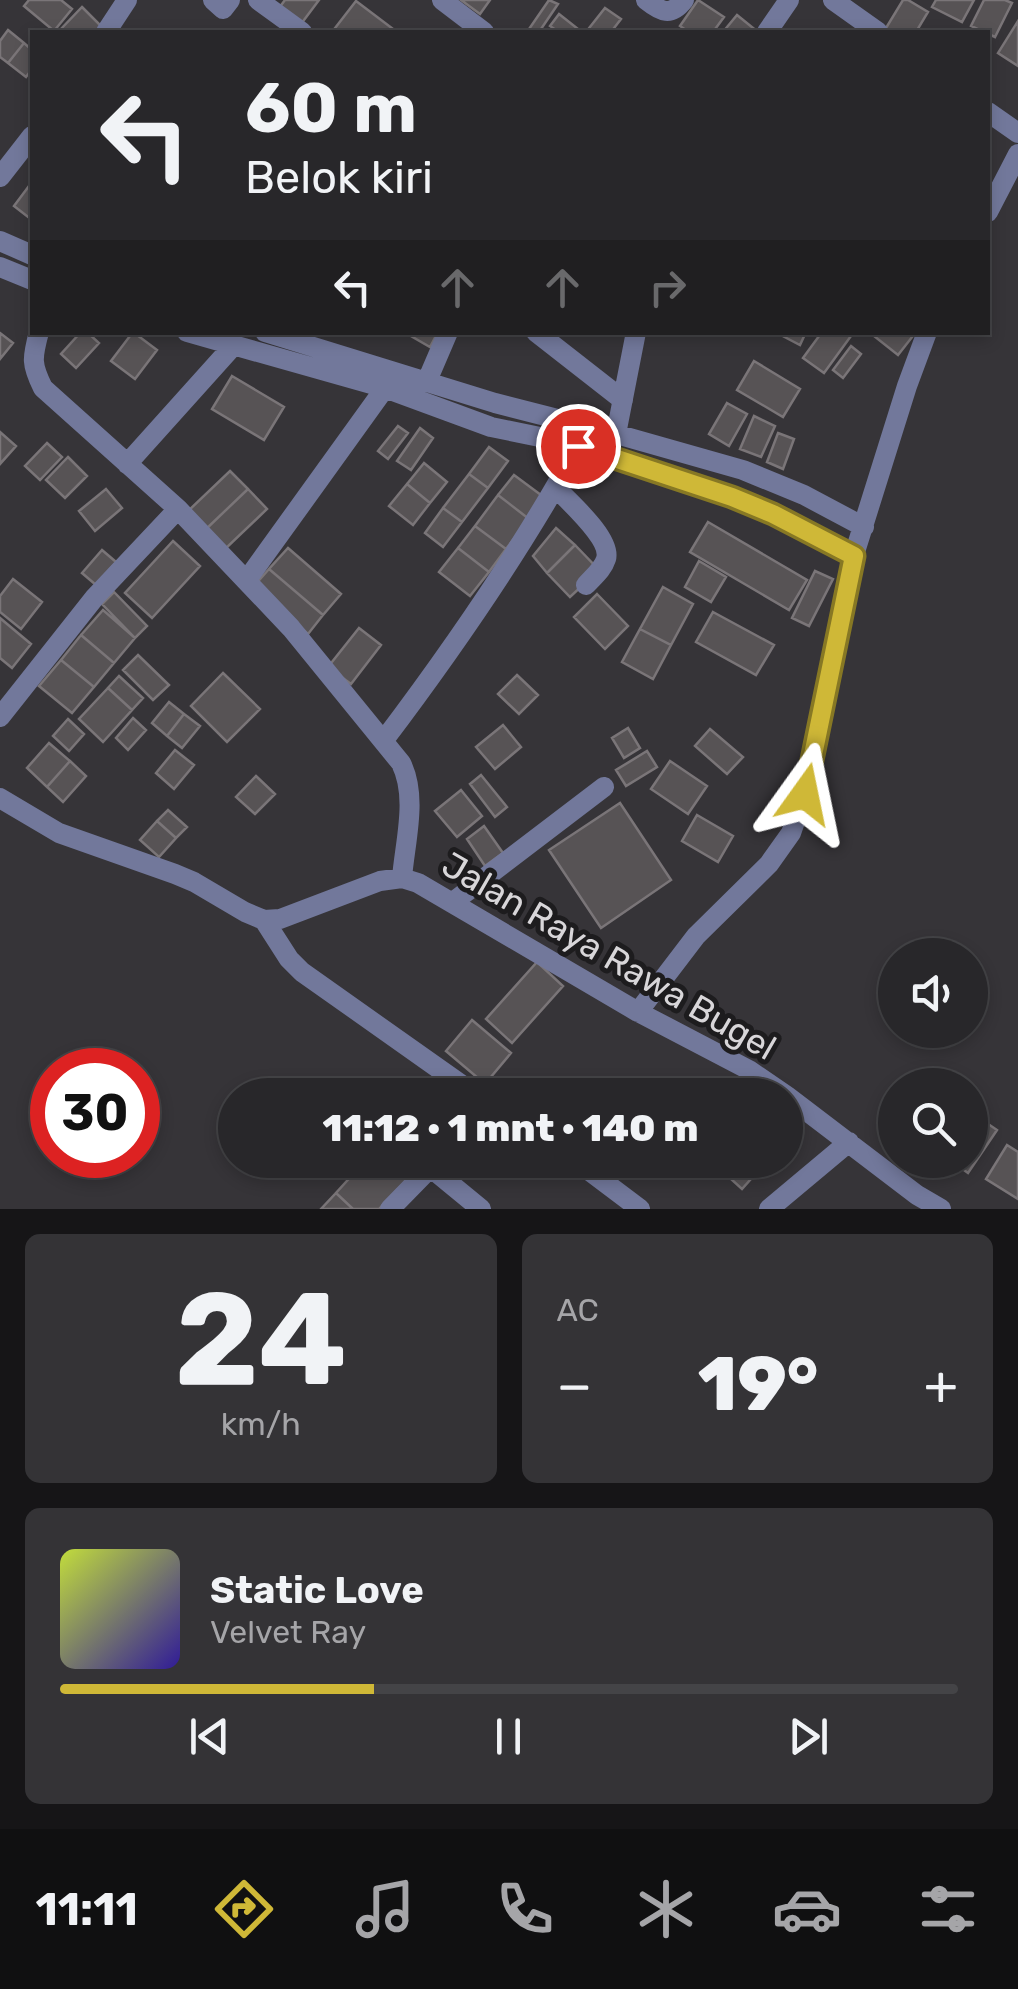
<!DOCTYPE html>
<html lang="id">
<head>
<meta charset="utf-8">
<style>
	:root { --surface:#28272a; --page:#343336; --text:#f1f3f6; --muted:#a5a5a8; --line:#444447; --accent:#cfb837 }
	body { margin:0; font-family:Rubik,sans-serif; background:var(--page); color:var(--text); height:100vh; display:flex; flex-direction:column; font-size:38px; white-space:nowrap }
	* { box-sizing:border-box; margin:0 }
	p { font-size:32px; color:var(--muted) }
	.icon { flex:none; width:55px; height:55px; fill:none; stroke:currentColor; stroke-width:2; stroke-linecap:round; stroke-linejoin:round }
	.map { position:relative; height:1209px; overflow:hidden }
	.side { display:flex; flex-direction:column; gap:25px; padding:25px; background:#161517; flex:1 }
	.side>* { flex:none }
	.hud { position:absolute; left:30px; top:30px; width:960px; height:305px; border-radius:0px; box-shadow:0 5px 15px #0003,0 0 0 2px var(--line); background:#28272a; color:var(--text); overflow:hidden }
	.tools { position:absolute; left:878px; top:938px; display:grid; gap:20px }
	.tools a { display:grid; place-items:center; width:110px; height:110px; border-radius:50%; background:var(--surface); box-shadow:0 5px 15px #0003,0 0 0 2px var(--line); font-size:50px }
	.speed { position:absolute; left:30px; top:1048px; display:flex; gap:20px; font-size:50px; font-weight:700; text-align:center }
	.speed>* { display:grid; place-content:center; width:130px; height:130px; border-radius:50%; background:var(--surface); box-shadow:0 5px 15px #0003,0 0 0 2px var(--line); line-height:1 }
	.speed .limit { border:15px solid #d22; background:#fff; color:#111 }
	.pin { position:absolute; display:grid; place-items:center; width:85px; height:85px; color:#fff; margin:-42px; border:5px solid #fff; border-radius:50%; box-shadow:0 2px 10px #0007 }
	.me { position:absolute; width:110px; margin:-55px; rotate:12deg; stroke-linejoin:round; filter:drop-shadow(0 0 8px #0008) }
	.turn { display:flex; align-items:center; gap:35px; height:210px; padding:0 50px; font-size:45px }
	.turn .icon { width:130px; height:130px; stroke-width:2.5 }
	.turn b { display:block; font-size:70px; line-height:85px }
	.lanes { display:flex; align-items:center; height:95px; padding:0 50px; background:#0003; justify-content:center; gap:50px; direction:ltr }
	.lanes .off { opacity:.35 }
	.big { font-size:75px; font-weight:800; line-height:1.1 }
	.side .tile { flex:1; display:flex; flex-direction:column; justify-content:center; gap:15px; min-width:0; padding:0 35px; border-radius:15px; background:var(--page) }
	.side .dial { align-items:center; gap:0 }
	.dial b { font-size:130px; line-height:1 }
	.song { display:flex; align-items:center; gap:30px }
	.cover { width:120px; height:120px; border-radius:15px; background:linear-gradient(135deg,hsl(70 70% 55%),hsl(250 70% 35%)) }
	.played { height:10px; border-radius:5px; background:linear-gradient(90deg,var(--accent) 35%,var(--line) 35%) }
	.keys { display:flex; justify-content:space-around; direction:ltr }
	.heat { display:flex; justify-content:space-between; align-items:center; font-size:55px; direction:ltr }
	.side .tiles { flex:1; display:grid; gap:25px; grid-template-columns:1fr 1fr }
	.tile:last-child { grid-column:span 2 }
	.trip { position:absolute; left:218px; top:1078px; width:585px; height:100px; border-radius:50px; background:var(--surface); box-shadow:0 5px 15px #0003,0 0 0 2px var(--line); font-weight:800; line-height:100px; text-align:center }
	.dock { display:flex; height:160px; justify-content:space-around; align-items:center; background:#101011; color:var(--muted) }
	.dock .icon { width:70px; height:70px }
	.dock .active { color:var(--accent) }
	.dock b { font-size:45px; color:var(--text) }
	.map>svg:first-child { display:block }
	.building { fill:#575355; stroke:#7a7578; stroke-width:2.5 }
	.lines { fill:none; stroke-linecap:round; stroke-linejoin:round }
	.minor { stroke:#72789b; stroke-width:20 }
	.route-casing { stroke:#877824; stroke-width:25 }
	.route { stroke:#cfb837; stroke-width:18 }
	.labels { text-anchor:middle; stroke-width:10; stroke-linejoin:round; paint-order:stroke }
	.street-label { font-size:35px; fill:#d8d6d9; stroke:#1d1c1e }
</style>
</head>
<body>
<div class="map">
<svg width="1018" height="1209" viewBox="0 0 1018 1209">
	<rect width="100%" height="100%" fill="#363438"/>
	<path class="building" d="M29 0H61L72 9 54 31 24 6Z
		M285 0H319L298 28 276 12Z
		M461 0H490L480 14Z
		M549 0 558 4 539 32H527Z
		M698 0 724 17 713 32H689L680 26Z
		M903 0H908L928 12 916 32H894L886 28Z
		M936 0H974L962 22 932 7Z
		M984 0H1005L1012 3 995 37 971 26Z
		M356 1 397 32H332Z
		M82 7 104 29 101 32H63L60 30Z
		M605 8 621 19 611 32H586Z
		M559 14 578 29 576 32H559L550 26Z
		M737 15 758 32H723Z
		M1018 21V66L998 53Z
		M8 30 24 43 8 63 0 57V41Z
		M24 43 32 50V69L26 77 8 63Z
		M29 186 32 188V220L14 206Z
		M81 332H87L99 343 76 368 61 354Z
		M133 332 157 350 135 379 111 361Z
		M404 332H438L430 347Z
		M775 332H806L800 345Z
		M822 332H846L851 336 824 373 803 358Z
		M869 332H916L898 355Z
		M0 333 13 343 0 359Z
		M851 346 861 354 843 378 833 370Z
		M754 361 800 389 783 417 737 390Z
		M232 376 284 407 264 440 212 409Z
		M727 403 747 414 729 446 709 434Z
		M754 416 775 426 761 457 740 449Z
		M398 426 408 433 388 459 378 451Z
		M420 428 433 438 411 470 397 461Z
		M0 432 16 446 0 464Z
		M778 433 794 439 783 469 767 462Z
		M47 443 62 457 40 480 25 466Z
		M489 447 508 461 488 488 469 474Z
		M68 457 87 476 65 498 46 480Z
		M424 463 447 482 430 503 407 484Z
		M230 471 248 489 204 531 186 513Z
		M469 474 488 488 462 522 443 508Z
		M514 475 545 498 529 519 498 495Z
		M407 484 430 503 413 525 389 506Z
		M106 489 122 508 95 531 79 511Z
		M248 489 267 509 223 551 204 531Z
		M498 495 529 519 506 549 475 526Z
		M443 508 462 522 443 547 425 533Z
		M708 522 807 580 789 610 690 552Z
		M475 526 506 549 489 572 458 548Z
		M556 528 575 545 547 573 533 556Z
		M173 541 200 566 152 618 125 593Z
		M575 545 599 570 570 597 547 573Z
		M288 548 341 594 323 615 269 569Z
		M458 548 489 572 470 596 439 572Z
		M102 550 116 562 96 585 82 573Z
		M699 561 726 577 711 602 685 587Z
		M269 569 323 615 308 634 254 586Z
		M815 571 833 579 809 626 792 618Z
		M13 579 42 602 21 629 0 612V596Z
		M663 587 693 604 671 645 640 629Z
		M114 592 147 626 135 638 102 604Z
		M597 594 628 626 605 649 574 617Z
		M103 610 135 638 114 663 81 635Z
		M713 612 774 645 756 675 696 642Z
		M0 618 31 644 12 668 0 658Z
		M359 628 381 645 351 684 328 667Z
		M640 629 671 645 653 679 622 662Z
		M81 635 114 663 94 687 61 660Z
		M138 655 169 685 153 700 123 670Z
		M61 660 94 687 72 713 39 686Z
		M223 673 260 709 227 742 191 706Z
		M517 675 538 695 519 714 498 694Z
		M119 676 143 698 132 710 108 688Z
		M108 688 132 710 103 742 79 719Z
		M169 702 184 714 167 736 152 723Z
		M184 714 200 726 182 748 167 736Z
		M133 718 146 730 128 750 116 738Z
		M68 719 84 734 69 751 53 736Z
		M503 725 521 747 495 769 476 747Z
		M628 728 640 748 624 758 612 738Z
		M710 729 743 757 727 774 695 746Z
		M49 743 70 761 47 787 27 768Z
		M175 750 194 765 174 789 156 773Z
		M647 751 657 767 626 786 616 770Z
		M70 761 86 776 63 802 47 787Z
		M670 761 707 786 688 814 651 789Z
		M481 775 507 807 495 817 470 784Z
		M256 776 275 794 255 814 236 797Z
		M461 790 482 816 457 837 435 811Z
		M620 803 671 880 601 928 549 850Z
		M168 810 187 827 176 838 157 821Z
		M697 815 733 836 718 862 682 841Z
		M157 821 176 838 159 857 140 840Z
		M484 826 503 853 485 866 467 839Z
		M537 962 563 986 512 1043 486 1019Z
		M472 1020 511 1053 485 1084 446 1051Z
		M975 1115 997 1130 968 1173 950 1160H970V1122Z
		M1007 1145 1018 1152V1199L986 1179Z
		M366 1160H386L407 1179 379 1209H353L336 1193Z
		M730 1160H763L766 1162 742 1189 721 1170Z
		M336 1193 353 1209H321Z"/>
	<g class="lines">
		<path class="minor" d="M213 0 223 9 230 0
			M258 0 302 32
			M442 0 484 32
			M646 0C661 12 671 17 684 0
			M833 0 878 32
			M106 32 127 0
			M767 32 789 0
			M988 112 1018 133
			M0 177 32 136
			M988 212 1018 154
			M0 241 32 255
			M0 267 32 280
			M39 332C32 358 31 364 43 388L178 509 291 628 401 763C418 797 405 841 402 878
			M187 332 385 388 491 427 579 445 597 452 732 497 773 514 854 555
			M265 332 495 403 616 434 743 470 804 495 864 527
			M536 332 623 400
			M427 381 448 332
			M616 434 636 332
			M127 464 233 346
			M556 488C569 502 612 539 606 559 603 569 593 577 586 585
			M246 581 385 388
			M0 717 95 597 178 509
			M384 740C455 646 522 549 579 445
			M0 798 59 833 175 874 194 882 245 912 264 920 280 919 380 881 402 878 418 883 638 1012 749 1070 787 1096 917 1195 941 1209
			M453 902 604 787
			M264 920 289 959 302 972 476 1095
			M638 1012 696 936 769 864 791 833 805 793 854 555 907 386 927 332
			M436 1160 433 1165 436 1172 481 1209
			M575 1160 640 1209
			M390 1209 433 1165
			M769 1209 849 1142"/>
	</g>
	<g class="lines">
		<g class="route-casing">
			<path id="route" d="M578 446 732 497 773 514 854 556 805 794"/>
		</g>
		<use href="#route" class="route"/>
	</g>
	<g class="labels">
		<g class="street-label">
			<text transform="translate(609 956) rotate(30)" y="12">Jalan Raya Rawa Bugel</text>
		</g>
	</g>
</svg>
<div class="tools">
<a><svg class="icon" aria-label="sound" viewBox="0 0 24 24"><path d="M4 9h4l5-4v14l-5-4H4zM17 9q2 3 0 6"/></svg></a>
<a><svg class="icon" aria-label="search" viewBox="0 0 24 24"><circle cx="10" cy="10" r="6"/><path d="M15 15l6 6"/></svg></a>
</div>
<div class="speed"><div class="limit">30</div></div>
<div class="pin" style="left:578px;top:446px;background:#d93025"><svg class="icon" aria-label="arrive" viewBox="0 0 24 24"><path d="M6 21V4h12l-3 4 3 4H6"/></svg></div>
<svg class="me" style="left:805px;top:794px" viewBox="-20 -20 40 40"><path d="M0-17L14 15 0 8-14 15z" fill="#cfb837" stroke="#fff" stroke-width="4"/></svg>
<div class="trip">11:12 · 1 mnt · 140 m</div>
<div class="hud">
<div class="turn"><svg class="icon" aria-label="left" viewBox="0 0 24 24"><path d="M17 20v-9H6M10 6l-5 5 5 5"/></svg><div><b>60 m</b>Belok kiri</div></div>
<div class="lanes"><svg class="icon" aria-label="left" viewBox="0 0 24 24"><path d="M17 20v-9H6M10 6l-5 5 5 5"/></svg><svg class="icon off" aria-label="ahead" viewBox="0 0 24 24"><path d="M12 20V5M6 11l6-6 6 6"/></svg><svg class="icon off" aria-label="ahead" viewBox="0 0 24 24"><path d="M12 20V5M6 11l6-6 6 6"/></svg><svg class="icon off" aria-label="right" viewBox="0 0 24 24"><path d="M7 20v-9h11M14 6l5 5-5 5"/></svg></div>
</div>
</div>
<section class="side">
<div class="tiles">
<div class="tile dial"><b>24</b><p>km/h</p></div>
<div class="tile"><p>AC</p>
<div class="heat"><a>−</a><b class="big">19°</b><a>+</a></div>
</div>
<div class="tile">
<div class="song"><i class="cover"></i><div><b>Static Love</b><p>Velvet Ray</p></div></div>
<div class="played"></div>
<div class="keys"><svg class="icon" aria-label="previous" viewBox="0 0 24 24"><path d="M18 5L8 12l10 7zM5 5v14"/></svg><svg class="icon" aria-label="pause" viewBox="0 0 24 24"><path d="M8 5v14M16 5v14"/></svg><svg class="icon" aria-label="next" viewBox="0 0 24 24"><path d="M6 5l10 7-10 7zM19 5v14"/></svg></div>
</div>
</div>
</section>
<nav class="dock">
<b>11:11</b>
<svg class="icon active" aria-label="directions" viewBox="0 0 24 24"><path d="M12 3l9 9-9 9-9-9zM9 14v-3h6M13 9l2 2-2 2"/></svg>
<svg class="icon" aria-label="music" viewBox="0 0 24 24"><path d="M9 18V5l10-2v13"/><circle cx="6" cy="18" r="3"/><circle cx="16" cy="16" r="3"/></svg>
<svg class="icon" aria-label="phone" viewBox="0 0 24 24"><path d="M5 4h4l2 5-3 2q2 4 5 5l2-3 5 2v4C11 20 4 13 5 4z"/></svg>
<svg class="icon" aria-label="climate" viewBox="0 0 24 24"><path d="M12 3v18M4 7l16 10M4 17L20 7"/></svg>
<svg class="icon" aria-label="car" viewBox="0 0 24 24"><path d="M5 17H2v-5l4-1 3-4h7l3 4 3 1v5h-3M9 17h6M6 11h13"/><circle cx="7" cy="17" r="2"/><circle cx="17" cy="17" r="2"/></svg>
<svg class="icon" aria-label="filters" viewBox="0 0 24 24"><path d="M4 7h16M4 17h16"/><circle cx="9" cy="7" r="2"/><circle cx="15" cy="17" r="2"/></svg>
</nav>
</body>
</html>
